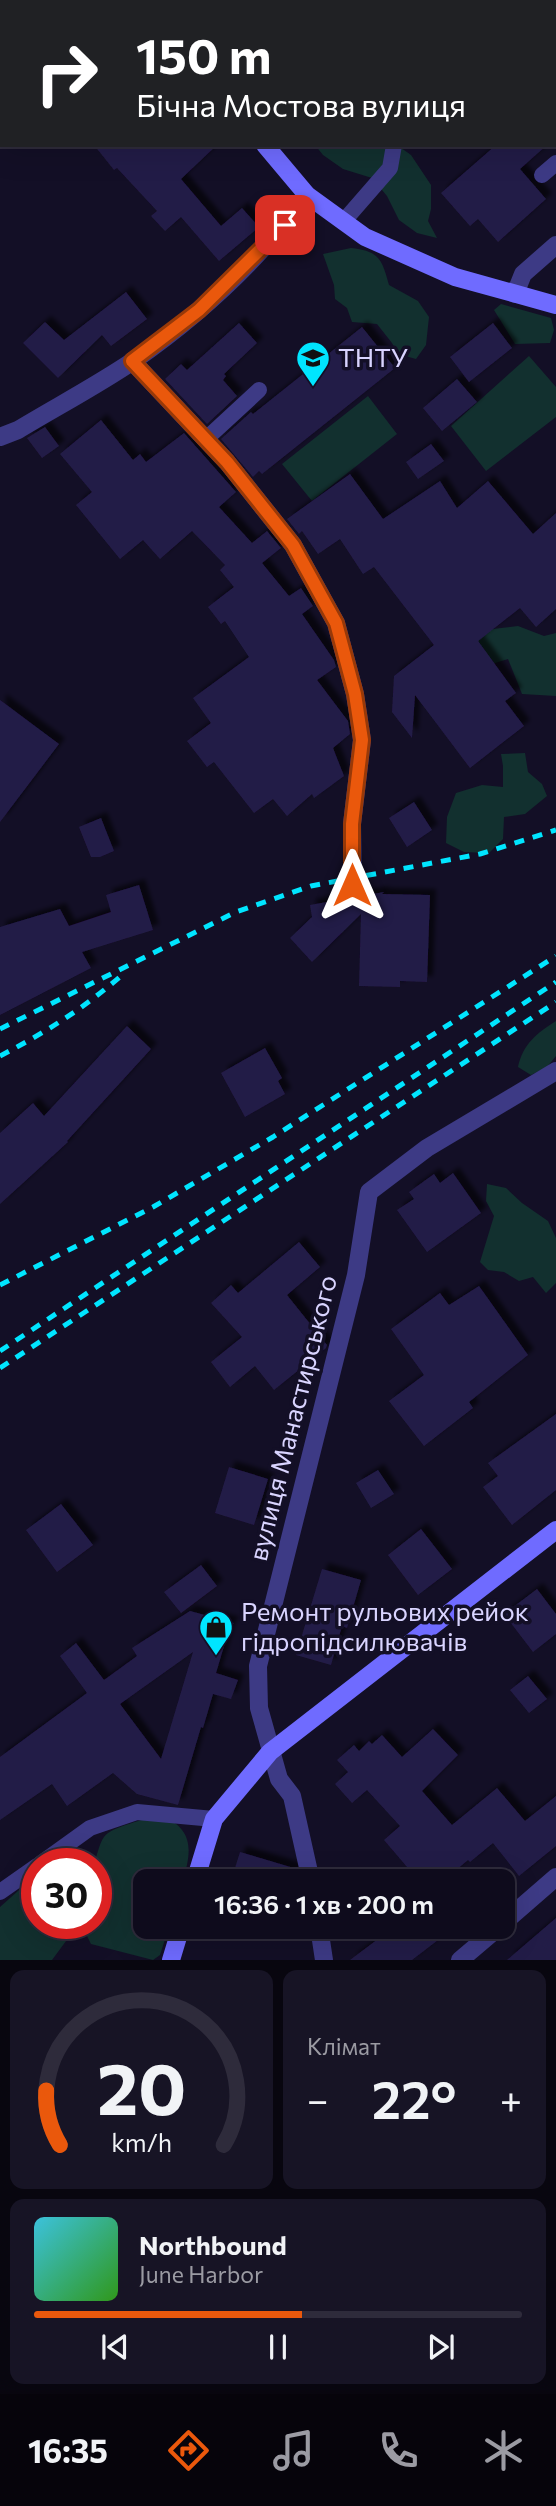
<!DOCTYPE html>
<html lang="uk">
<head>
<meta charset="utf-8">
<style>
	:root { --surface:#0e0b1c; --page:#171425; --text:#f1f3f6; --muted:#9b9ba3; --line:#2e2b3b; --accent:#ea580c }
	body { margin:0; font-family:Commissioner,sans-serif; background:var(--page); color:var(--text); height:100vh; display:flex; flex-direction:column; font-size:26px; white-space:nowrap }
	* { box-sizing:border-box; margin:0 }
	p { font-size:23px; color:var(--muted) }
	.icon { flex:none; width:38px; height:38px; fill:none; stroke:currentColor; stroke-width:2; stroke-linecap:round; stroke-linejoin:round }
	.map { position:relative; height:1960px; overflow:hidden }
	.panel { display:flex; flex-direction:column; gap:10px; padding:10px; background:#08060f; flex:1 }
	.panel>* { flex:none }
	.banner { position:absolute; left:0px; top:0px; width:556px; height:147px; box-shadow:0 7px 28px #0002,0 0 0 2px var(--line); background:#202124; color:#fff; overflow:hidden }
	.speed { position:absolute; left:21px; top:1848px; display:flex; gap:14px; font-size:35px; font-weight:700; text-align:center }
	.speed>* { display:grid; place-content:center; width:91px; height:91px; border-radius:50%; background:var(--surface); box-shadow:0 7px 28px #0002,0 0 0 2px var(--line); line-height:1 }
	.speed .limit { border:10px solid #d22; background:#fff; color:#111 }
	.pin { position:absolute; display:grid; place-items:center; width:60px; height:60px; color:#fff; margin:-30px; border-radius:14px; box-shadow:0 4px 10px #0006 }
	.me { position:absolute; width:77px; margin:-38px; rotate:0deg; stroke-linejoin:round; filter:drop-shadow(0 0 5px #0008) }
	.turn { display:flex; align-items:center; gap:24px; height:147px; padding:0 21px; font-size:32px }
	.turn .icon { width:91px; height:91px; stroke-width:2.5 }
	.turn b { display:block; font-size:49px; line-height:60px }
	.big { font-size:52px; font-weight:600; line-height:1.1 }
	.panel .card { flex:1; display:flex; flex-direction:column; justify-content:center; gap:10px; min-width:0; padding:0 24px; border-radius:14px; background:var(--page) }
	.panel .dial { align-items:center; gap:0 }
	.dial svg { height:182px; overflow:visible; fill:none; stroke:var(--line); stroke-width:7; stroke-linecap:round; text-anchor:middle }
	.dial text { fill:var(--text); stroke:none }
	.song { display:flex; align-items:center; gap:21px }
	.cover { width:84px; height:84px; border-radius:10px; background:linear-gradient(135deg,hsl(190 70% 55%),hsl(110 70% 35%)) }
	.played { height:7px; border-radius:4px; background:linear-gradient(90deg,var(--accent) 55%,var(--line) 55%) }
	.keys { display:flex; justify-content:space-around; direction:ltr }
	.heat { display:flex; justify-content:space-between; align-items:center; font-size:38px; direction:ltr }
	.panel .tiles { flex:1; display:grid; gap:10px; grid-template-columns:1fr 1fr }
	.card:last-child { grid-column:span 2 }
	.trip { position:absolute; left:133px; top:1869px; width:382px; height:70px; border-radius:14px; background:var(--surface); box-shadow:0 7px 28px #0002,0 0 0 2px var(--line); font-weight:600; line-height:70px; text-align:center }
	.tab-bar { display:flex; height:112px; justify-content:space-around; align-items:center; background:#06040b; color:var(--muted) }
	.tab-bar .icon { width:49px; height:49px }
	.tab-bar .on { color:var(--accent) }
	.tab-bar b { font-size:32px; color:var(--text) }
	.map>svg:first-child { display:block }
	.green { fill:#12302f }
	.building { fill:#241b47; fill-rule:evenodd; filter:url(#shadow) }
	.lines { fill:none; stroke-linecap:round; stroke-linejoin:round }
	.lane { stroke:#3d3a85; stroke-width:16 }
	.street { stroke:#3d3a85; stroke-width:18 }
	.secondary { stroke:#6f6bff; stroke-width:18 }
	.rail { stroke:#00e5ff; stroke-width:5; stroke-dasharray:10 9; stroke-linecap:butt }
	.route-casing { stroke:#983908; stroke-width:18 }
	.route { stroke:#ea580c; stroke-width:12 }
	.labels { text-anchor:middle; stroke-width:7; stroke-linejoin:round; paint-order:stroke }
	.poi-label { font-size:26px; fill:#d9d4ff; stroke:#130f26; text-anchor:start }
	.street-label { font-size:26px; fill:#d9d4ff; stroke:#130f26 }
</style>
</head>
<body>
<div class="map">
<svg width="556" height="1960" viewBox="0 0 556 1960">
	<defs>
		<filter id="shadow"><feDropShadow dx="6" dy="-6" stdDeviation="2" flood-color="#0009"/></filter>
	</defs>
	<rect width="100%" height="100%" fill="#130f26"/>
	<path class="green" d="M315 145H397L411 155 431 185V209L428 221 437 238 417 233 399 220 387 196 372 178 343 169 323 155Z
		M351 248C379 251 382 259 389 285L418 301 429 317 426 345 416 359 398 354 392 343 377 324 352 322 347 308 335 299 334 285 323 254Z
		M501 304 551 318 554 330 550 343 515 344 494 310Z
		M529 356 556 387V417L486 471 451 426Z
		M368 396 397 434 312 501 282 464Z
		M518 626 544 636 556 633V696L522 694 508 659 479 668 440 671 484 630Z
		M525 753 528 772 542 784 547 796 525 814 504 817 503 839 489 853 464 852 446 843 447 817 456 793 482 785 503 787V766L501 754Z
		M556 1021V1056L547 1067 531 1075 518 1067C523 1044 537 1033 556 1021Z
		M487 1184 506 1188 522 1203 548 1221 556 1238V1283L546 1293 533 1277 519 1281 504 1272 488 1270 480 1262 494 1216 486 1201Z
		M160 1814C194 1830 192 1849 183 1881H145V1927H169L160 1955 153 1960 91 1944 84 1930 85 1923H96V1864H94C97 1856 99 1844 104 1837 112 1826 146 1820 160 1814Z
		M37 1874V1923H73L69 1937 52 1960H0V1907Z"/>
	<path class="building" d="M94 145H217L181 179 221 226 242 208 259 227 219 261 181 217 165 231 151 216 157 211 117 168 114 170Z
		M496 145H547L520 169 546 199 498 242 478 219 470 226 441 193Z
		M126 292 147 319 111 346 102 335 58 378 23 343 45 322 64 340Z
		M239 323 257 343 224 374 226 376 223 380 237 396 207 424 165 379 181 364 187 370Z
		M493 323 512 348 469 382 450 357Z
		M362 327 395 368 262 474 259 471 253 477 221 439 251 412 253 414Z
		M457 379 477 402 442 431 423 408Z
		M101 420 133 460 140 454 146 462 184 433 236 492 219 507 252 543 267 531 281 548 262 563 289 596 301 588 313 606 302 614 334 660 336 667 317 680 348 721 350 734 333 748 344 776 314 798 312 794 287 816 273 799 254 813 214 762 207 767 187 741 211 723 193 698 249 657 225 621 221 624 208 607 234 587 220 570 225 565 192 531 160 559 143 540 120 559 76 505 92 492 60 454Z
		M45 427 59 446 42 458 27 438Z
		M431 444 444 461 418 479 406 462Z
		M350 474 383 519 440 481 457 508 488 481 533 534 556 513V609L536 627 520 608 478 641 516 693 505 701 524 726 470 768 415 695 412 738 392 712 394 676 434 645 374 567 363 574 340 539 318 554 302 531 299 534 287 519Z
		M0 700 59 744 0 822Z
		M414 802 432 830 407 847 389 818Z
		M101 818 114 851 100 857H91L79 827Z
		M139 885 153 930 82 952 91 968 0 1015V927L60 909 69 926 111 912 106 895Z
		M384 892 382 894 430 895 427 982 400 981V987L359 986 361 914 312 962 290 938 312 917 310 905Z
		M127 1026 151 1049 67 1141 68 1142 0 1204V1133L33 1103 44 1116Z
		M265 1048 282 1078 278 1081 285 1094 245 1117 221 1073Z
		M453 1173 481 1213 427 1252 397 1210 414 1199 409 1192 434 1174 440 1183Z
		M299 1242 320 1267 287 1295 327 1345 326 1348 274 1390 255 1366 230 1387 211 1362 242 1337 211 1303 231 1285 238 1293Z
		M479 1286 528 1355 469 1402 473 1408 424 1446 389 1401 424 1375 391 1329 440 1293 449 1305Z
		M556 1414V1490L512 1525 483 1487 498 1476 488 1463Z
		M229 1467 268 1479 254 1525 215 1513Z
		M378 1470 394 1494 371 1508 356 1483Z
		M61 1504 93 1545 57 1572 26 1530Z
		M421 1529 452 1569 418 1595 388 1555Z
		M201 1565 217 1586 181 1613 164 1592Z
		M322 1569 361 1580 347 1628 342 1626 331 1665 296 1655Z
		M537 1589 556 1614V1634L533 1652 504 1614Z
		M190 1611 234 1623 230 1626 216 1673 238 1680 231 1699 213 1694 203 1728 201 1727 178 1805 137 1794 113 1773 67 1806 52 1784 0 1820V1757L87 1693 60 1656 76 1643 104 1680 137 1656 132 1648ZM193 1652 161 1759 120 1704Z
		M528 1676 547 1699 529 1713 510 1690Z
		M433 1729 458 1755 422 1791 452 1825 497 1788 525 1821 556 1796V1846L519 1876 493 1843 470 1862 468 1860 443 1881H419L384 1840 400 1826 367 1790 352 1803 335 1784 348 1772 337 1760 354 1745 359 1751 369 1741 372 1744 382 1735 402 1757Z
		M240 1852 297 1869 299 1881H231Z
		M556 1918V1960H507Z
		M387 1927H455L412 1960H350L378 1939 376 1935Z"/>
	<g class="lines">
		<path class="lane" d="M411 2 413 0
			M542 175 556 163
			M343 222 390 168 394 145
			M206 439 259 390
			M40 1864 90 1828 137 1812 214 1819
			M0 1892 37 1866"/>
		<path class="street" d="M515 294 523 274 556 245
			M132 361 227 462 293 545 336 623 355 694 362 740 352 824 353 885
			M0 437 18 430C56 407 96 386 133 361 198 316 259 259 307 195
			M311 1881 292 1796 279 1779 259 1708 258 1666 356 1275 369 1192 427 1148 556 1071
			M502 1924 556 1877
			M319 1927 324 1960
			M460 1960 499 1927"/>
		<path class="secondary" d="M143 0 144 2
			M265 145 307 195 365 237 455 277 556 305
			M195 1881 214 1819 270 1752 556 1530
			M171 1960 181 1927"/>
		<path class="rail" d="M0 1029 236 912 311 886 480 854 556 830
			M0 1056C46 1032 83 1009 122 975
			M0 1285 153 1207 273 1137 556 956
			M0 1351 556 982
			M0 1368 556 1002"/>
	</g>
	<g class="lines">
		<g class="route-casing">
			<path id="route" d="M285 225 199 310 132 361 227 462 293 545 336 623 355 694 362 740 352 824V885"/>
		</g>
		<use href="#route" class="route"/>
	</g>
	<defs>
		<g id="university-pin" transform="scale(1.75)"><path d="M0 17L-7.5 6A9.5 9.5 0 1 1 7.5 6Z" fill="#00e5ff" stroke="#130f26"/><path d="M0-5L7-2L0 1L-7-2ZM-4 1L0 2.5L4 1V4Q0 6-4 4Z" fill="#111"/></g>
		<g id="shop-pin" transform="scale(1.75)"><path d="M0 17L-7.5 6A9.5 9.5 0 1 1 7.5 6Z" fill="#00e5ff" stroke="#130f26"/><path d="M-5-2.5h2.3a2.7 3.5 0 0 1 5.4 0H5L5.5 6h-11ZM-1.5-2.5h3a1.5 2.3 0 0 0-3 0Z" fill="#111"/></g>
	</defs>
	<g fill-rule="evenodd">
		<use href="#university-pin" x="313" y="358"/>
		<use href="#shop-pin" x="216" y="1627"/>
	</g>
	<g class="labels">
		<g class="poi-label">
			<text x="338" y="367">ТНТУ</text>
			<text x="241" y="1621">Ремонт рульових рейок<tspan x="241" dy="30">гідропідсилювачів</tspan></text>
		</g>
		<g class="street-label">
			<text transform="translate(293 1418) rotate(-76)" y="9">вулиця Манастирського</text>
		</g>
	</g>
</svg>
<div class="speed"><div class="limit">30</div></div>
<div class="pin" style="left:285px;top:225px;background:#d93025"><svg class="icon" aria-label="arrive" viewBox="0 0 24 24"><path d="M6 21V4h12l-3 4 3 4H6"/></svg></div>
<svg class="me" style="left:352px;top:885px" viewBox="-20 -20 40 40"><path d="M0-17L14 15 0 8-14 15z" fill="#ea580c" stroke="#fff" stroke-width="4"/></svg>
<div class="trip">16:36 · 1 хв · 200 m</div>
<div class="banner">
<div class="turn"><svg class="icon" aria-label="right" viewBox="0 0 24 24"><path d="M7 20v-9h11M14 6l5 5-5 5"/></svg><div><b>150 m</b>Бічна Мостова вулиця</div></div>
</div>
</div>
<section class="panel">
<div class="tiles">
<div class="card dial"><svg viewBox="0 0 100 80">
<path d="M14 69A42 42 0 1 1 86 69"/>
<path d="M14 69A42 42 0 0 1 8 45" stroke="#ea580c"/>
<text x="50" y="56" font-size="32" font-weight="700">20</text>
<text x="50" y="72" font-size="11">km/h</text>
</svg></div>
<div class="card"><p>Клімат</p>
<div class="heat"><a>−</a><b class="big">22°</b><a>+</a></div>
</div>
<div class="card">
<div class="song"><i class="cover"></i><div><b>Northbound</b><p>June Harbor</p></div></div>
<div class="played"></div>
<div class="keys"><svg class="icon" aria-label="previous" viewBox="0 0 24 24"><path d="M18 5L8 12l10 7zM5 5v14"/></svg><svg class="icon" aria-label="pause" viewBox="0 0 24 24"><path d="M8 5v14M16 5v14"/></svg><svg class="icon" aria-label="next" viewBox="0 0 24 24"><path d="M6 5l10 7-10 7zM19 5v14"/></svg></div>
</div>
</div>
</section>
<nav class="tab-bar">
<b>16:35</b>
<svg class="icon on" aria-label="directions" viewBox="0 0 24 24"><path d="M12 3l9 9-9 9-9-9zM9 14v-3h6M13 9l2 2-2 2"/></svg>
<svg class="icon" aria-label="music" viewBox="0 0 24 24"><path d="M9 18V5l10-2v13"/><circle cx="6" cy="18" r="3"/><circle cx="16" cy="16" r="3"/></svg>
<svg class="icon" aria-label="phone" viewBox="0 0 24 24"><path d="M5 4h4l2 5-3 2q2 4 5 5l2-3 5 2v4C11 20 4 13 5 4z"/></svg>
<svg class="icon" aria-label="climate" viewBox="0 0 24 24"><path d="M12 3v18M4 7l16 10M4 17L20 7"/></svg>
</nav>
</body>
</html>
